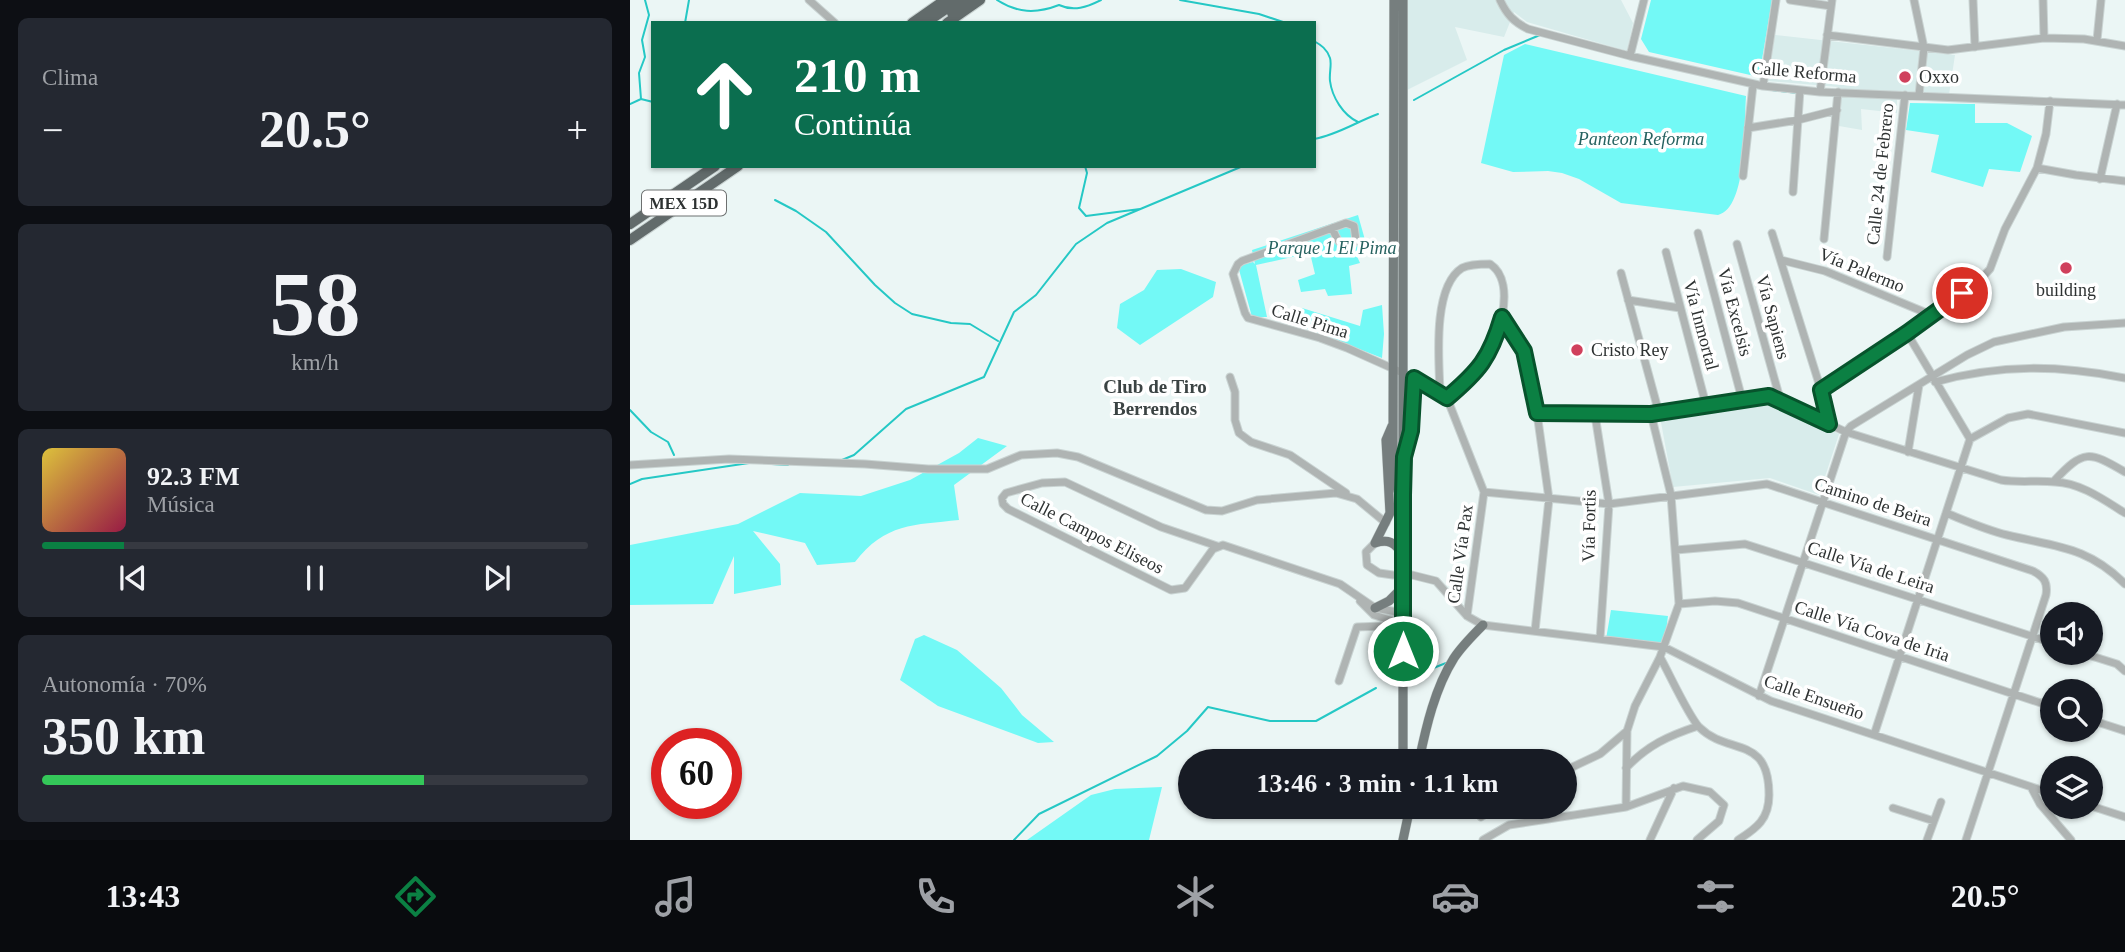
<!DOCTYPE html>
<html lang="es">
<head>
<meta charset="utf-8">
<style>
	:root { --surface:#171b24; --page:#242831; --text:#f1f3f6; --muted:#9ea1a6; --line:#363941; --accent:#0b8043 }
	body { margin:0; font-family:Georgia,serif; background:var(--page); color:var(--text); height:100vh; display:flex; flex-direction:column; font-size:26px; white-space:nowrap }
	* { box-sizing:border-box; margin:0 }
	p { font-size:23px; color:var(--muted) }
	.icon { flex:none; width:38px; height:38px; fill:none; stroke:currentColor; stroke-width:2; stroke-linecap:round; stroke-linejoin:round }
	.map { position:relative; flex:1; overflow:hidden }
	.sheet { display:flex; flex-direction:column; gap:18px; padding:18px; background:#0d0f14; width:630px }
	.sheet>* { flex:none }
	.top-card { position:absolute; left:21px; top:21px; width:665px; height:147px; border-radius:0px; box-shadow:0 2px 5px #0004; background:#0b6e4f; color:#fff; overflow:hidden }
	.buttons { position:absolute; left:1410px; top:602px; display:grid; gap:14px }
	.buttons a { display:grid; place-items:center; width:63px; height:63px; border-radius:50%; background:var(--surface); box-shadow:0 2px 5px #0004; font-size:35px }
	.speed { position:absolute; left:21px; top:728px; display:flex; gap:14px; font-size:35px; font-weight:700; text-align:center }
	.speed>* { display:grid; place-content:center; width:91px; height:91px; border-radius:50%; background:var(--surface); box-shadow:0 2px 5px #0004; line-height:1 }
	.speed .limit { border:10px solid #d22; background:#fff; color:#111 }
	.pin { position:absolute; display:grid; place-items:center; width:60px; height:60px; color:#fff; margin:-30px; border:4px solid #fff; border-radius:50%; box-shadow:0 2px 7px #0007 }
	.me { position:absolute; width:77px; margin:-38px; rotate:0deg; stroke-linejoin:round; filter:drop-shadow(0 0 5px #0008) }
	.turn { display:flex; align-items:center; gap:24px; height:147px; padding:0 28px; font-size:32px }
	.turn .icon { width:91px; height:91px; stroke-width:2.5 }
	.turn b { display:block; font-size:49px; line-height:60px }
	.big { font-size:52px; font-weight:700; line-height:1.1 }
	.sheet .card { flex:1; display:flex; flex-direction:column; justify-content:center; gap:10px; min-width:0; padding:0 24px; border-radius:10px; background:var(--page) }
	.sheet .dial { align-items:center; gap:0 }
	.dial b { font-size:91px; line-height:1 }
	.song { display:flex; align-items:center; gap:21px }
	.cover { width:84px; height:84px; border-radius:10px; background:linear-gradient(135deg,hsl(50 70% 55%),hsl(340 70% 35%)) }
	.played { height:7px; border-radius:4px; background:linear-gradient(90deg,var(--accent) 15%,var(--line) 15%) }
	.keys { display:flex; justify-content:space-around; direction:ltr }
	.heat { display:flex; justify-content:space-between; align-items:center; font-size:38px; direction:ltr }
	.charge { height:10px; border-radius:5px; background:linear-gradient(90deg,#34c759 70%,var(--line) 0) }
	.trip { position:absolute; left:548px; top:749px; width:399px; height:70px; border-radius:35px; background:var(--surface); box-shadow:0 2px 5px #0004; font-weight:700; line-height:70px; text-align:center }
	.tab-bar { display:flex; height:112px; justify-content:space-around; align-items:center; background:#090b0e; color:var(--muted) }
	.tab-bar .icon { width:49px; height:49px }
	.tab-bar .on { color:var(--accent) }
	.tab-bar b { font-size:32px; color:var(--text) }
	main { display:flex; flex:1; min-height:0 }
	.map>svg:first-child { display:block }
	.built { fill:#d8eceb }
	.green { fill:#73f9f6 }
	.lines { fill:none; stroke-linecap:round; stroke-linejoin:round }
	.stream { stroke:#25c8c5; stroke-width:2 }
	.minor-casing { stroke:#c9d3d2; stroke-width:9 }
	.major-casing { stroke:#c9d3d2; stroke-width:10 }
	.highway-casing { stroke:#c9d3d2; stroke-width:12 }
	.minor { stroke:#afb4b3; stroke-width:7 }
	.major { stroke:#767e7e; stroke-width:9 }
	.highway { stroke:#626b6b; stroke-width:10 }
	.route-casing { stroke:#07532c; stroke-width:18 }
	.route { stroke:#0b8043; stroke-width:12 }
	.poi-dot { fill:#d0405c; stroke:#fff; stroke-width:2.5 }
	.labels { text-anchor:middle; stroke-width:7; stroke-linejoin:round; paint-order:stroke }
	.shield { fill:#fff; stroke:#6d7070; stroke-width:2 }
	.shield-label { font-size:16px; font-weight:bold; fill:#2e3232 }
	.street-label { font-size:18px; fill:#2e3232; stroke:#fff }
	.poi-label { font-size:18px; fill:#2e3232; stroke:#fff; text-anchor:start }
	.park-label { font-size:18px; font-style:italic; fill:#266260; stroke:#fff }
	.neighbourhood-label { font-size:19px; font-weight:bold; fill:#3b4343; stroke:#fff }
</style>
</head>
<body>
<main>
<section class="sheet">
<div class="card"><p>Clima</p>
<div class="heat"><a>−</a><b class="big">20.5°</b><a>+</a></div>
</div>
<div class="card dial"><b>58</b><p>km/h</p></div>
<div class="card">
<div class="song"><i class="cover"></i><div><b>92.3 FM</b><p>Música</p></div></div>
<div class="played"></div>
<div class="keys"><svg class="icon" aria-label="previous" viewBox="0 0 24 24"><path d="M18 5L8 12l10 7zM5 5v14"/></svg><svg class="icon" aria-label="pause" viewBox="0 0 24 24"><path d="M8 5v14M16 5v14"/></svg><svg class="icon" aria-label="next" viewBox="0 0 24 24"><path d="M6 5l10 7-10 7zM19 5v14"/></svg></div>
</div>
<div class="card"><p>Autonomía · 70%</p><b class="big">350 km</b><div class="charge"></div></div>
</section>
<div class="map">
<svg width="1495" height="840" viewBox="0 0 1495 840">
	<rect width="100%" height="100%" fill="#ebf6f5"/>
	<path class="built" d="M776 0H991L1003 23 997 51 897 22 884 12 874 37 825 27 837 60 777 90Z
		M1145 35 1325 55 1318 101 1267 99V113L1231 109 1232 130 1209 126 1208 87 1138 81Z
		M1138 400 1209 434 1189 495 1140 478 1043 487 1030 417Z"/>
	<path class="green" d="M1021 0H1142L1129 77 1019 52 1011 39Z
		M895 44 1116 96C1114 122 1118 208 1088 215L991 203 949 179 932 173 918 171 883 172 851 163 874 55Z
		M1280 103 1345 104V123H1377L1402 136 1390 172 1359 169 1353 187 1301 172 1309 135 1276 130Z
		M728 215 737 247 725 252 730 263 719 266 722 294 698 296 695 289 671 292 668 280 685 274 680 253 626 265 637 317H622L608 266 623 262 625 264 622 250Z
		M551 269 586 282 583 297 510 345 487 328 490 304 514 290 527 270Z
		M752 305 754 334 752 358 658 321 672 308 730 326 733 310Z
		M348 438 377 446 324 485 329 520C284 525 255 523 225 562L187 565 175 543 123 531 150 564 151 585 104 594V556L83 604 0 605V545L108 524 170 493 231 496 280 480 329 453Z
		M981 610 1038 616 1034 646 976 639Z
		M294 635 327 650 371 688 392 715 424 742 408 743 308 706 270 680 285 639Z
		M532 787 519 840H397L461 795 485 789Z"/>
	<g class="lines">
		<path class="stream" d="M367 0C387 13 406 14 429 5 444 12 457 7 471 0
			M550 0 629 14 656 23
			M55 23 59 0
			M684 41C691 45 697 49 700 58 702 64 699 73 700 81 702 97 713 115 728 122
			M1142 90 1168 93
			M11 99 9 73 15 57 12 40 19 15 15 0
			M784 100 874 50 910 35
			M0 104 11 99 23 102
			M684 139C707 135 726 122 748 114
			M455 166 457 173 449 208 456 216 510 209
			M145 200 166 211 196 232 245 285 265 303 282 314 321 323 340 324 368 341
			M0 410 21 432 38 442 44 455
			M212 460 224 455 276 409 354 377 384 312 406 295 446 244 477 223 613 166
			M142 464 158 465
			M0 484 12 479 119 463
			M791 673 816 663
			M384 840 409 814 527 756 557 731 578 707 640 721H686L746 688"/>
		<g class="minor-casing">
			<path id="minor" d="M179 0 205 23
				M870 0C877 15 884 22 898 29L1000 56 1133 86 1190 92 1495 105
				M1160 0 1201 6
				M1284 0 1294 48 1289 95
				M1343 0 1345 47
				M1413 0 1414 38
				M1197 35 1318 50 1414 38 1454 39 1495 46
				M1467 40 1471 0
				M1000 56 1014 0
				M1133 86 1146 0
				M1190 92 1202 0
				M1118 128 1168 120 1207 110
				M1407 168 1446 175 1495 181
				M1113 176 1123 85
				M1470 179 1487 104
				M1163 192 1170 90
				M702 228C707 238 709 249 723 244L726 240 724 226 716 223 612 261 608 264 603 274 615 313 618 318 690 338 717 348 784 378 817 398 854 492 837 616
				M1068 233 1112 399
				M1142 233 1191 390 1199 424
				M1194 239 1208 92
				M1107 244 1150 399
				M1036 252 1076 405
				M1257 257 1275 95
				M1151 260 1195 271 1299 314
				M991 273 1029 413
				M998 300 1050 308
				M872 317 891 345 896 356 907 413 919 499 905 631
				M600 377 605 392V420L609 433 621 442 660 455 716 493
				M1305 382C1371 364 1428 365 1495 378
				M1191 390 1277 333
				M810 392C809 361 802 287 832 268 840 264 851 264 860 264 889 283 867 347 849 369 840 380 828 389 817 398
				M907 413 1021 414 1139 396 1216 432 1371 480C1389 483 1407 480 1425 482 1451 483 1474 500 1495 513
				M965 415 979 504 970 639
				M1340 439 1378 418 1398 414 1495 433
				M1278 452 1289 385
				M0 465 99 459 235 464 298 469H357L391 455 427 453 448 457 576 510 592 511 627 500 706 493 727 499 756 523
				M1424 481C1454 449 1459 451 1495 472
				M854 492 979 504 1137 484 1403 571C1414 577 1418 582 1416 595L1336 840
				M1316 513C1336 521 1356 530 1377 535 1426 547 1457 546 1495 584
				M745 543 736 552 737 565 749 573 763 575
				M587 546 531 527 435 482 412 483 376 493 372 498 373 504 378 509 541 590 555 588 583 549 593 545 710 584 745 608 773 613
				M1046 550 1115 544 1423 643
				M782 575 806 581 837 616 853 625 1034 647 1141 701 1423 794
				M730 601 744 615 773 624
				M1049 604 1085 601 1108 603 1423 707
				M1452 653 1487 664 1495 671
				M1030 657C1039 673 1058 715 1069 727 1098 756 1139 734 1139 795 1139 819 1127 828 1108 840
				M709 681 727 627 754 626 759 620
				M1129 696 1216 432 1221 426 1337 355 1364 342 1434 327 1495 323
				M1461 720 1495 731
				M1244 735 1340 439 1277 333 1299 314 1348 282 1360 269 1375 229 1407 168 1416 134 1420 101
				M996 768C1018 745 1038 736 1068 726
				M934 771 970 754 997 731 1005 706 1030 657 1049 604 1041 495 1021 414
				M1401 787 1410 804 1441 840
				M1461 806 1495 817
				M996 807 997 731
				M1263 808 1304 821
				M851 817 867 807
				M853 840 879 825 996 807 1053 786 1080 792 1094 805 1089 821 1067 840
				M1020 840 1044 788
				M1297 840 1311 802"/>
		</g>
		<g class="major-casing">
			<path id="major" d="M764 0 763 457 768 491
				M773 0V761
				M777 449 781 431 784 378
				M745 543 760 513 756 440 762 426
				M745 543C758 539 765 542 772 554
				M745 608 759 601 773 587
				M789 761C796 727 805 688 824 658 832 646 843 635 853 625
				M773 840 780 807"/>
		</g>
		<g class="highway-casing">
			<path id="highway" d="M322 13 342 0
				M282 23 315 0
				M295 23 329 0
				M317 23 350 0
				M0 224 85 166
				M0 240 108 166"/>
		</g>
		<use href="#minor" class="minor"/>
		<use href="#major" class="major"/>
		<use href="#highway" class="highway"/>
	</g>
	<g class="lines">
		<g class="route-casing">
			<path id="route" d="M773 651V495L774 457 781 431 784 378 817 398C849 371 860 358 872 317L894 351 907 413 1021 414 1139 396 1199 424 1191 390 1277 333 1332 293"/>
		</g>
		<use href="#route" class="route"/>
	</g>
	<g class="poi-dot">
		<circle cx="1275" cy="77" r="7"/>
		<circle cx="1436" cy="268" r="7"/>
		<circle cx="947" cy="350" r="7"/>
	</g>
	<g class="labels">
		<rect class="shield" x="12" y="190.5" width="84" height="25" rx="5"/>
		<g class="shield-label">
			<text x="54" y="209">MEX 15D</text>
		</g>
		<g class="street-label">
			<text transform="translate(1174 72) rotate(5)" y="6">Calle Reforma</text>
			<text transform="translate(1250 174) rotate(-84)" y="6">Calle 24 de Febrero</text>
			<text transform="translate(1232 270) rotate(22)" y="6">Vía Palermo</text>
			<text transform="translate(1105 312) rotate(75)" y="6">Vía Excelsis</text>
			<text transform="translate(1143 317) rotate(75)" y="6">Vía Sapiens</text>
			<text transform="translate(680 321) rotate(17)" y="6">Calle Pima</text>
			<text transform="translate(1071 325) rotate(75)" y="6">Vía Inmortal</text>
			<text transform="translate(1243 502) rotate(18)" y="6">Camino de Beira</text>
			<text transform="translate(959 526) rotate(-89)" y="6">Vía Fortis</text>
			<text transform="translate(462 533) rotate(27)" y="6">Calle Campos Eliseos</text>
			<text transform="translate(830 554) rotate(-82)" y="6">Calle Vía Pax</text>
			<text transform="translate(1241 567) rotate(18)" y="6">Calle Vía de Leira</text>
			<text transform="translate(1242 631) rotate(18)" y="6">Calle Vía Cova de Iria</text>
			<text transform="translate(1184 697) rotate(19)" y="6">Calle Ensueño</text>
		</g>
		<g class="poi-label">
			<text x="1289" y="83">Oxxo</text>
			<text x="1436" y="296" text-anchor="middle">building</text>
			<text x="961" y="356">Cristo Rey</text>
		</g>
		<g class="park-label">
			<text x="1011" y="145">Panteon Reforma</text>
			<text x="702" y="254">Parque 1 El Pima</text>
		</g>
		<g class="neighbourhood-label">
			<text x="525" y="393">Club de Tiro<tspan x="525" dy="22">Berrendos</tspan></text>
		</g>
	</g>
</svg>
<div class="buttons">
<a><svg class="icon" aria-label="sound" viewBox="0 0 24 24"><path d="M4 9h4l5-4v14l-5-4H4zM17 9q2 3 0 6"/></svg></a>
<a><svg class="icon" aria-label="search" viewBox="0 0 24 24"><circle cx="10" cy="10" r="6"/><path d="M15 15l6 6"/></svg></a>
<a><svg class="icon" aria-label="layers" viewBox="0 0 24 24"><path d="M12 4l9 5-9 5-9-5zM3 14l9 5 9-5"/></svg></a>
</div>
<div class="speed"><div class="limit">60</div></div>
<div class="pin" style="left:1332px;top:293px;background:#d93025"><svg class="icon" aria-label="arrive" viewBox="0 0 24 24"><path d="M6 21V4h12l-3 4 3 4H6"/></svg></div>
<svg class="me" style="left:773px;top:651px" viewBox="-20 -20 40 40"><circle r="17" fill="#0b8043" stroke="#fff" stroke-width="3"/><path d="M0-11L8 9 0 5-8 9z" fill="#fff"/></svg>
<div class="trip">13:46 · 3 min · 1.1 km</div>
<div class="top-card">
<div class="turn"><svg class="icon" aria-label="ahead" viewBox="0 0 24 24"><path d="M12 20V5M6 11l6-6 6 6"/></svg><div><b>210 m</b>Continúa</div></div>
</div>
</div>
</main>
<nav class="tab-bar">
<b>13:43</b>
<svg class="icon on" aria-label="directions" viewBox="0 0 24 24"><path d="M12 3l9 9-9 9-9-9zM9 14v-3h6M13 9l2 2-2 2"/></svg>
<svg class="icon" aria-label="music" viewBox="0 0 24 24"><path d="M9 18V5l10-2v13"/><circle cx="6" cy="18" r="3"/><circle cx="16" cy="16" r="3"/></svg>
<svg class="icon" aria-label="phone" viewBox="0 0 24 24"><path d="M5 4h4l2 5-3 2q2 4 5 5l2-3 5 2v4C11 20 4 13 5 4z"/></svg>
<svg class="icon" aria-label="climate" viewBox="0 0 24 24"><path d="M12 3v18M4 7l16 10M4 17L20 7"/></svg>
<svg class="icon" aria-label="car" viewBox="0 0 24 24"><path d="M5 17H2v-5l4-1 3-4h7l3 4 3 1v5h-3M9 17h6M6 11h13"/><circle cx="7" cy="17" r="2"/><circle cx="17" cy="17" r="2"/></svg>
<svg class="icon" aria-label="filters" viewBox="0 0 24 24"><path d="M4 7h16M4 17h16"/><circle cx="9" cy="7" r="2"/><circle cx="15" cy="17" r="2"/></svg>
<b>20.5°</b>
</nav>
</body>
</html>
